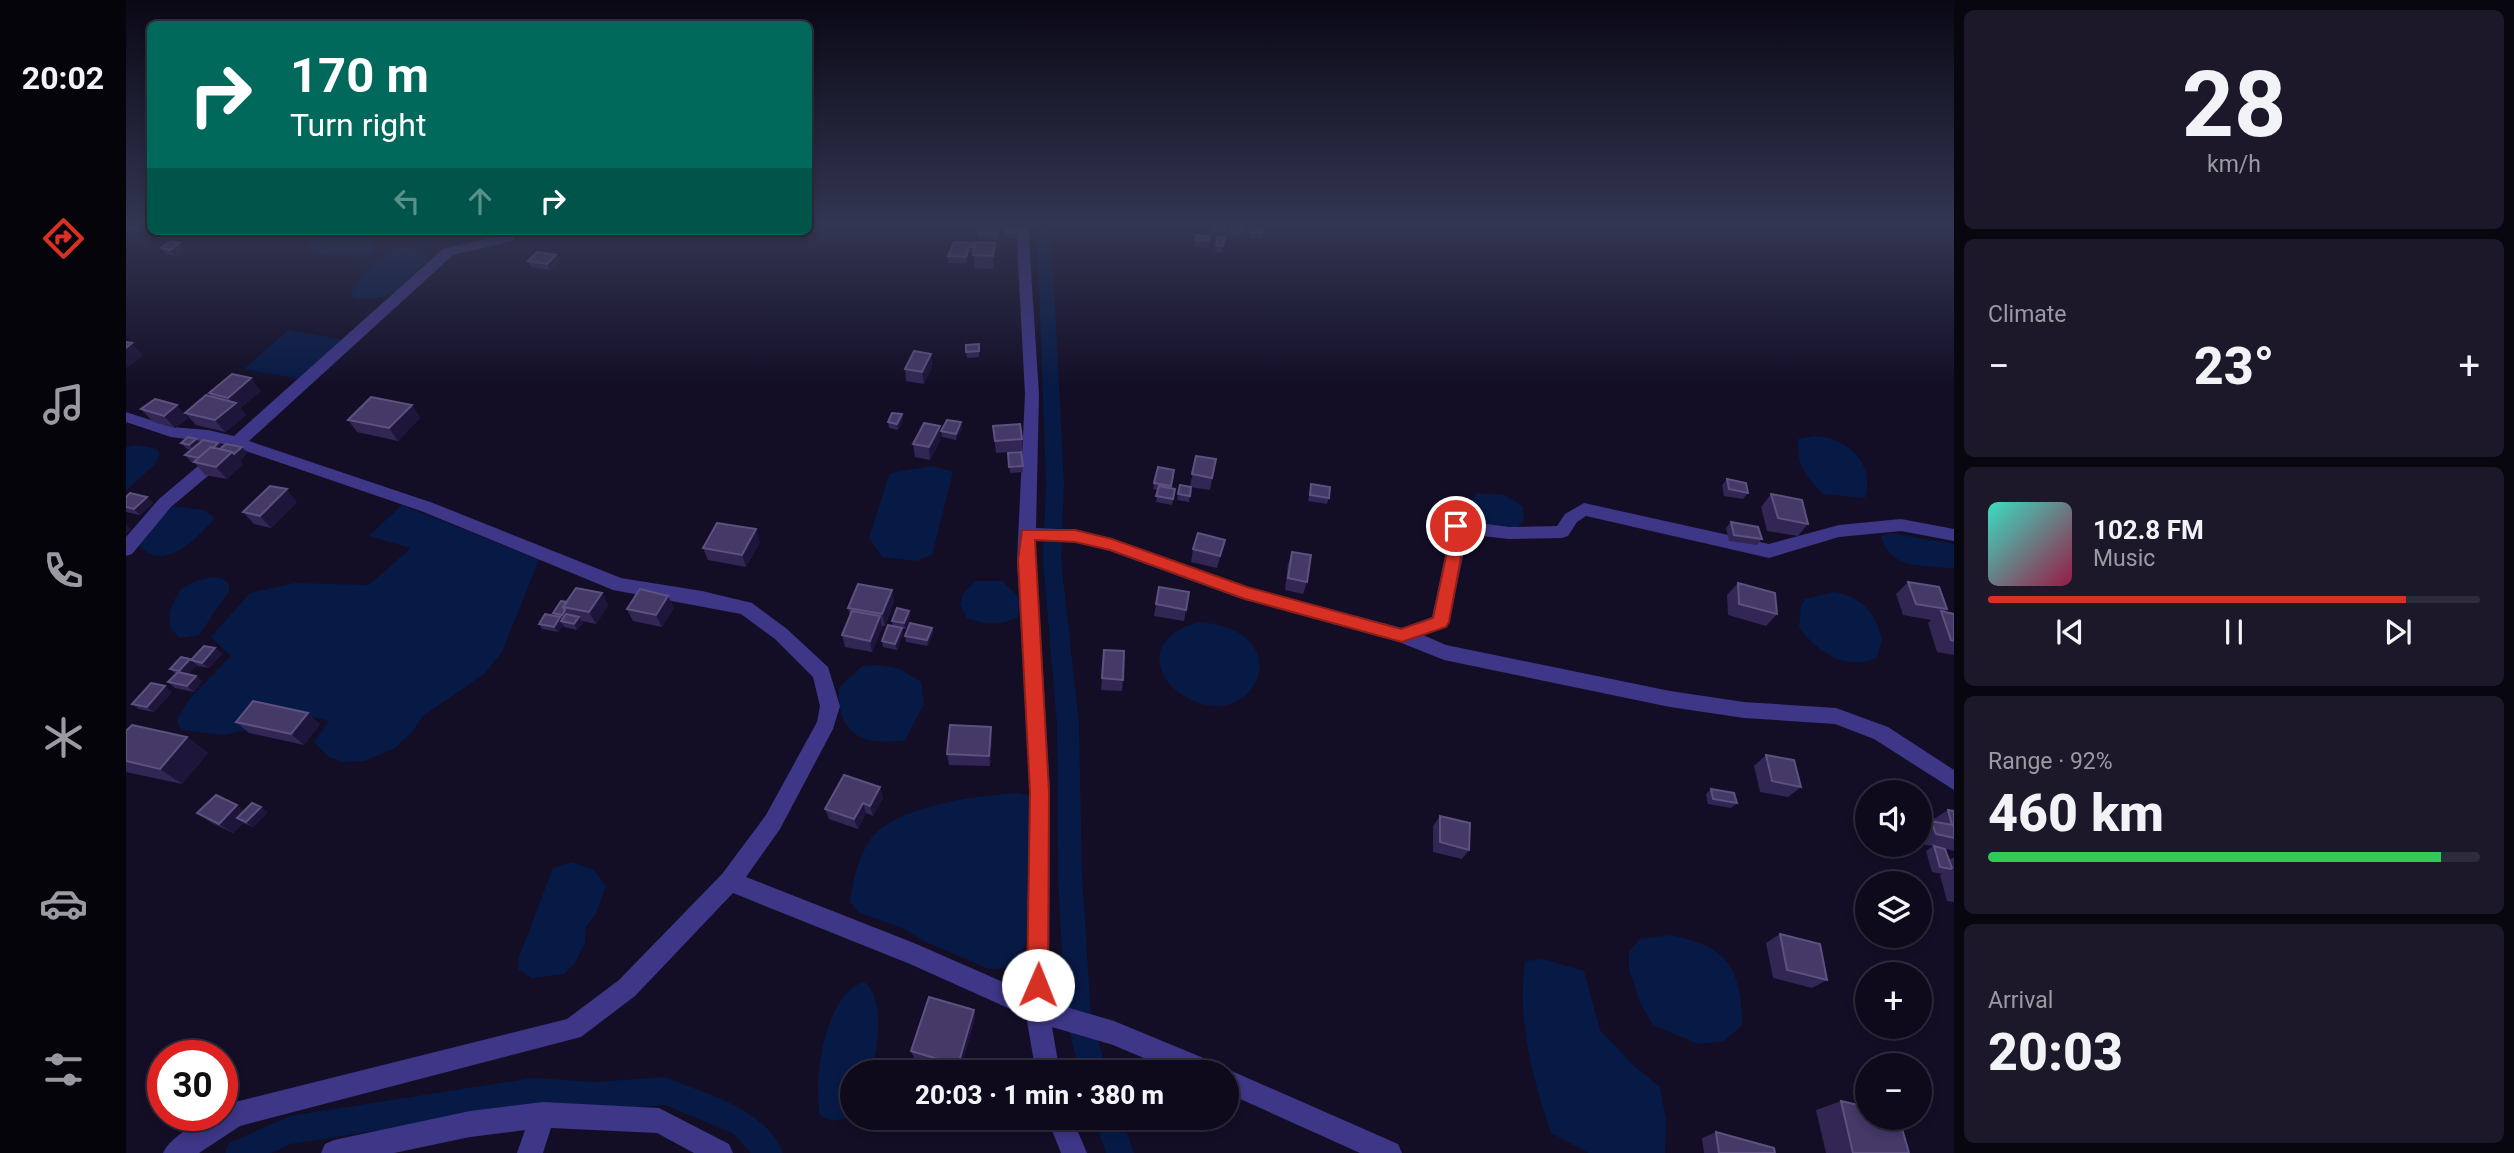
<!DOCTYPE html>
<html lang="en">
<head>
<meta charset="utf-8">
<style>
	:root { --surface:#0e0a1c; --page:#1c1829; --text:#f1f3f6; --muted:#9b9aa3; --line:#2e2b3b; --accent:#d93025 }
	body { margin:0; font-family:Roboto,sans-serif; background:var(--page); color:var(--text); height:100vh; display:flex; flex-direction:column; font-size:26px; white-space:nowrap }
	* { box-sizing:border-box; margin:0 }
	p { font-size:23px; color:var(--muted) }
	.icon { flex:none; width:38px; height:38px; fill:none; stroke:currentColor; stroke-width:2; stroke-linecap:round; stroke-linejoin:round }
	.map { position:relative; flex:1; overflow:hidden }
	.side { display:flex; flex-direction:column; gap:10px; padding:10px; background:#08060f; width:560px }
	.side>* { flex:none }
	.hud { position:absolute; left:21px; top:21px; width:665px; height:214px; border-radius:10px; box-shadow:0 4px 10px #0003,0 0 0 2px var(--line); background:#00695c; color:#fff; overflow:hidden }
	.controls { position:absolute; left:1729px; top:780px; display:grid; gap:14px }
	.controls a { display:grid; place-items:center; width:77px; height:77px; border-radius:50%; background:var(--surface); box-shadow:0 4px 10px #0003,0 0 0 2px var(--line); font-size:35px }
	.speed { position:absolute; left:21px; top:1040px; display:flex; gap:14px; font-size:35px; font-weight:700; text-align:center }
	.speed>* { display:grid; place-content:center; width:91px; height:91px; border-radius:50%; background:var(--surface); box-shadow:0 4px 10px #0003,0 0 0 2px var(--line); line-height:1 }
	.speed .limit { border:10px solid #d22; background:#fff; color:#111 }
	.pin { position:absolute; display:grid; place-items:center; width:60px; height:60px; color:#fff; margin:-30px; border:4px solid #fff; border-radius:50%; box-shadow:0 2px 7px #0007 }
	.me { position:absolute; width:77px; margin:-38px; rotate:1deg; stroke-linejoin:round; filter:drop-shadow(0 0 5px #0008) }
	.turn { display:flex; align-items:center; gap:24px; height:147px; padding:0 28px; font-size:32px }
	.turn .icon { width:91px; height:91px; stroke-width:2.5 }
	.turn b { display:block; font-size:49px; line-height:60px }
	.lanes { display:flex; align-items:center; height:66px; padding:0 28px; background:#0003; justify-content:center; gap:35px; direction:ltr }
	.lanes .off { opacity:.35 }
	.big { font-size:52px; font-weight:800; line-height:1.1 }
	.side .card { flex:1; display:flex; flex-direction:column; justify-content:center; gap:10px; min-width:0; padding:0 24px; border-radius:10px; background:var(--page) }
	.side .dial { align-items:center; gap:0 }
	.dial b { font-size:91px; line-height:1 }
	.song { display:flex; align-items:center; gap:21px }
	.cover { width:84px; height:84px; border-radius:10px; background:linear-gradient(135deg,hsl(170 70% 55%),hsl(340 70% 35%)) }
	.played { height:7px; border-radius:4px; background:linear-gradient(90deg,var(--accent) 85%,var(--line) 85%) }
	.keys { display:flex; justify-content:space-around; direction:ltr }
	.heat { display:flex; justify-content:space-between; align-items:center; font-size:38px; direction:ltr }
	.charge { height:10px; border-radius:5px; background:linear-gradient(90deg,#34c759 92%,var(--line) 0) }
	.trip { position:absolute; left:714px; top:1060px; width:399px; height:70px; border-radius:35px; background:var(--surface); box-shadow:0 4px 10px #0003,0 0 0 2px var(--line); font-weight:800; line-height:70px; text-align:center }
	main { display:flex; flex:1; min-height:0 }
	.tabs { display:flex; flex-direction:column; width:126px; justify-content:space-around; align-items:center; background:#06040b; color:var(--muted) }
	.tabs .icon { width:49px; height:49px }
	.tabs .active { color:var(--accent) }
	.tabs b { font-size:32px; color:var(--text) }
	.map>svg:first-child { display:block }
	.water { fill:#071a45 }
	.lines { fill:none; stroke-linecap:round; stroke-linejoin:round }
	.canal { fill:#071a45; fill-rule:evenodd }
	.minor { fill:#3e3687; fill-rule:evenodd }
	.wall { fill:#322655 }
	.shaded-wall { fill:#1e153a }
	.building { fill:#443967; stroke:#5c517f; stroke-width:2 }
	.route { fill:#d93025; stroke:#8d1f18; stroke-width:2 }
</style>
</head>
<body>
<main>
<nav class="tabs">
<b>20:02</b>
<svg class="icon active" aria-label="directions" viewBox="0 0 24 24"><path d="M12 3l9 9-9 9-9-9zM9 14v-3h6M13 9l2 2-2 2"/></svg>
<svg class="icon" aria-label="music" viewBox="0 0 24 24"><path d="M9 18V5l10-2v13"/><circle cx="6" cy="18" r="3"/><circle cx="16" cy="16" r="3"/></svg>
<svg class="icon" aria-label="phone" viewBox="0 0 24 24"><path d="M5 4h4l2 5-3 2q2 4 5 5l2-3 5 2v4C11 20 4 13 5 4z"/></svg>
<svg class="icon" aria-label="climate" viewBox="0 0 24 24"><path d="M12 3v18M4 7l16 10M4 17L20 7"/></svg>
<svg class="icon" aria-label="car" viewBox="0 0 24 24"><path d="M5 17H2v-5l4-1 3-4h7l3 4 3 1v5h-3M9 17h6M6 11h13"/><circle cx="7" cy="17" r="2"/><circle cx="17" cy="17" r="2"/></svg>
<svg class="icon" aria-label="filters" viewBox="0 0 24 24"><path d="M4 7h16M4 17h16"/><circle cx="9" cy="7" r="2"/><circle cx="15" cy="17" r="2"/></svg>
</nav>
<div class="map">
<svg width="1828" height="1153" viewBox="0 0 1828 1153">
	<rect width="100%" height="100%" fill="#130e26"/>
	<path class="water" d="M187 231H253L246 241 250 246 249 251 240 258 194 254 182 249Z
		M279 248 296 251 302 256C285 286 263 303 228 298L225 294C237 272 252 250 279 248Z
		M162 330 217 340 173 379 118 369Z
		M1689 436C1721 437 1750 464 1739 498L1697 494C1679 475 1671 466 1672 439Z
		M10 445 31 449 34 454 28 465 0 491V447Z
		M807 466 827 472 806 555 789 561 756 557 743 538 762 478 765 473Z
		M1351 493 1378 495 1397 506 1398 521 1387 530 1355 526 1346 519 1343 505Z
		M276 505 413 560 376 652 358 674 297 716 286 732 269 748 239 761 216 762 203 757 188 742 203 721 182 716 98 735 55 730 51 720 64 698 105 656 85 637 124 593 169 583 243 585 285 548 243 536Z
		M47 506 78 510 89 518C73 536 38 574 14 546 14 530 35 517 47 506Z
		M1764 533 1828 544V569C1797 563 1768 573 1755 537Z
		M87 577 97 579 103 584V591L73 635 55 638C45 631 42 626 44 615 49 588 61 582 87 577Z
		M850 581H876L893 597 892 617C873 626 861 625 841 618L834 605 838 592Z
		M1708 592C1735 597 1749 611 1756 639L1751 657C1721 673 1690 651 1673 627L1675 606 1679 599Z
		M1073 622C1175 630 1131 731 1066 700 1055 694 1043 687 1038 676 1023 645 1048 629 1073 622Z
		M752 665 774 669 795 682 798 704 779 740C736 747 711 734 713 688L736 666Z
		M892 793 905 796 907 838 901 873 903 926 898 949 884 968 863 969 800 942 776 928 732 912 724 901C727 880 732 858 744 840 767 806 855 795 892 793Z
		M445 862 468 870 480 886 470 913 460 927 459 943 448 964 438 974 406 978 392 969 393 957 427 868Z
		M1544 935C1601 946 1616 968 1616 1025L1598 1041 1572 1044 1527 1025 1513 1000 1503 968V951L1514 939Z
		M1417 959 1458 971 1474 1030 1507 1065 1534 1087 1540 1120 1539 1153H1463L1425 1133C1406 1076 1391 1021 1399 961Z
		M735 983H740C759 1004 752 1044 746 1069L745 1073H726V1114C714 1122 706 1123 694 1115 687 1080 698 998 735 983Z"/>
	<g class="lines">
		<path class="canal" d="M911 225H925L938 484 935 560 953 724 956 876 965 1014 981 1073H954L939 1014 932 876 931 724 917 560 920 484Z
			M539 1077C581 1095 638 1107 657 1153H625L608 1134 539 1105 468 1110 407 1106 165 1144 145 1153H99L103 1143 164 1116 407 1078 468 1082Z
			M968 1118H996L1008 1153H980Z"/>
		<path class="minor" d="M0 225H16L20 228 14 232 0 230Z
			M890 225H902L913 394 910 528 949 530 987 539 1121 587 1276 628 1306 617 1321 547 1322 526 1330 520 1383 527 1431 526 1439 514 1458 503 1643 544 1713 525 1775 519 1828 529V541L1775 531 1713 537 1643 558 1460 516 1451 522 1442 536 1436 538 1383 539 1338 534 1339 547 1323 622 1320 627 1297 635 1320 645 1544 691 1618 702 1710 708 1762 727 1828 770V790L1748 739 1709 724 1618 718 1544 707 1318 660 1273 642 1113 598 984 551 949 542 909 541 924 792 923 1002 988 1021 1092 1064 1095 1071 1101 1069 1272 1144 1276 1153H1234L1101 1093V1073H1053L987 1045 926 1027 934 1073H910L900 1016 784 964 607 893 509 996 455 1037 114 1126 73 1153H37C44 1137 79 1115 96 1115V1109L109 1102 441 1019 493 980 596 874 640 815 691 722 694 706 687 677 649 639 615 614 487 590 295 511 114 449 45 507 6 554 0 556V537L33 499 98 444 45 437 0 422V412L46 427 82 430 108 436 317 249 377 235 380 231H392L386 241 327 255 123 441 307 503 495 578 576 591 626 603 661 629 702 667 714 706 707 729 654 829 620 877 788 943 900 992 904 792 891 560 899 394Z
			M417 1102 533 1108 603 1144 607 1153H568L531 1133 425 1128 417 1153H391L399 1130 344 1137 268 1153H195L199 1144 208 1140 344 1111Z
			M921 1118H946L961 1153H935Z"/>
	</g>
	<path class="wall" d="M1088 225H1100L1099 232H1086Z
		M1106 225H1130V226L1138 227 1136 239 1123 238 1125 231 1117 230 1116 236 1104 235Z
		M873 232 872 240 852 239V233Z
		M1070 235 1084 236 1082 248 1068 246Z
		M1099 238 1096 253 1089 252 1090 245Z
		M54 243 58 249 49 256 40 254 35 248Z
		M850 243 870 255 867 269 848 268V253H842L840 263H822V256Z
		M402 261H433L424 270 405 267Z
		M853 344V357L841 358 840 352Z
		M805 354 806 367 798 384 780 381 779 369Z
		M135 391 114 408 120 415 99 432 70 425 59 413 86 397 83 393Z
		M286 405 294 418 272 441 231 432 222 420Z
		M15 409 62 418 49 428 27 422Z
		M776 414 777 420 772 430 763 428 762 422Z
		M835 422 836 429 830 440 816 437 815 431Z
		M867 426 896 439V451L870 453Z
		M70 439 74 442 92 443 96 447H116L121 453 114 461 117 464 101 479 79 475 68 462H65L59 455 65 450 61 449 55 443Z
		M815 439 804 460 789 457 787 444Z
		M895 452 897 472 884 473 882 453Z
		M1070 456 1090 459 1084 490 1064 487Z
		M1048 476 1045 488 1049 489 1046 505 1030 502 1032 490 1027 489 1028 483Z
		M1601 479 1622 493 1617 499 1598 496 1596 485Z
		M1185 484 1203 498 1201 504 1182 501Z
		M1054 485 1065 487 1063 502 1051 500Z
		M1645 494 1682 524 1672 536 1641 531 1635 507Z
		M0 497H21L27 503 14 515 0 512Z
		M171 502 145 528 128 524 117 512Z
		M1605 522 1636 539 1631 545 1603 541 1600 528Z
		M1099 540 1091 568 1065 562 1067 549Z
		M634 542 620 567 582 560 577 548Z
		M1166 552 1181 582 1177 594 1159 590 1162 564Z
		M1782 582 1821 609 1818 612 1828 614V655L1811 652 1802 623 1805 620 1777 615 1770 594Z
		M1612 583 1651 614 1640 626 1602 615 1601 595Z
		M1033 587 1063 592 1058 621 1028 616Z
		M766 590 768 602 759 626H756V628L746 652 719 647 716 635 724 615 722 608Z
		M476 593 482 605 470 624 456 621 457 623 451 630 438 627 437 625 432 632 416 629 413 624 429 616 427 613 441 602Z
		M542 596 548 608 536 627 507 621 501 609Z
		M783 611 784 617 779 629H776L777 633 771 650 757 647 756 641 767 626 766 621Z
		M806 628 807 633 802 646 780 642 779 636Z
		M89 648 96 654 83 668 72 666 65 660Z
		M978 650 997 680 996 691 975 690Z
		M64 659 71 665 62 674 70 676 76 681 68 692 49 688 42 682 50 674 44 669Z
		M46 692 28 712 13 709 6 704Z
		M110 722 194 724 178 745 123 733Z
		M865 727 866 738 864 766 823 765 821 754Z
		M0 731 61 737 82 753 56 784 0 772Z
		M1640 755 1675 787 1662 797 1634 792 1628 766Z
		M754 787 757 798 747 816 740 813 732 829 703 819 699 809Z
		M1585 789 1611 803 1605 808 1582 804 1580 794Z
		M1822 810 1828 811V851L1820 849 1823 860 1828 857V902L1821 901 1814 875 1816 874 1806 872 1800 851 1807 846 1794 844V829L1806 821V820Z
		M118 811 142 812 127 827 117 823 107 833 86 823 71 813Z
		M1314 816 1343 850 1336 859 1307 852V826Z
		M1765 845H1780L1776 847Z
		M1654 934 1701 980 1686 988 1647 978 1640 943Z
		M848 1010 849 1018 834 1071 788 1058 785 1051Z
		M1715 1101 1783 1153H1700L1690 1110Z
		M1590 1132 1649 1153H1578L1576 1138Z"/>
	<path class="shaded-wall" d="M689 225H714L715 227 690 232Z
		M890 231V237L881 239V233Z
		M54 243 58 249 49 256 44 250Z
		M869 243 870 255 867 269V256Z
		M430 255 433 261 424 270 421 264Z
		M6 343 17 356 0 368V348Z
		M805 354 806 367 798 384 796 372Z
		M125 378 135 391 114 408 120 415 99 432 89 420 108 404 102 398Z
		M51 405 62 418 49 428 38 416Z
		M286 405 294 418 272 441 263 428Z
		M776 414 777 420 772 430 771 424Z
		M835 422 836 429 830 440V434Z
		M814 426 815 439 804 460 803 447Z
		M70 439 76 445 69 451 63 445Z
		M92 443 97 449 74 459Z
		M116 447 121 453 114 461 117 464 101 479 90 467 106 452Z
		M161 489 171 502 145 528 134 516Z
		M21 497 27 503 14 515 8 509Z
		M0 524 5 529 0 534Z
		M630 529 634 542 620 567 616 555Z
		M766 590 768 602 759 626 756 614Z
		M476 593 482 605 470 624 463 612Z
		M542 596 548 608 536 627 530 615Z
		M783 611 784 617 779 629 778 623Z
		M754 616 756 628 746 652 744 641Z
		M434 617 437 622 435 621 437 625 432 632 428 627Z
		M453 617 457 623 451 630 448 624Z
		M776 628 777 633 771 650 769 644Z
		M806 628 807 633 802 646 801 640Z
		M89 648 96 654 83 668 76 663Z
		M64 659 71 665 60 677 53 671Z
		M70 676 76 681 68 692 61 686Z
		M39 686 46 692 28 712 21 707Z
		M182 713 194 724 178 745 165 734Z
		M865 727 866 738 864 766 863 756Z
		M61 737 82 753 56 784 34 769Z
		M754 787 757 798 747 816 744 806Z
		M737 803 740 813 732 829 728 819Z
		M111 805 125 815 111 818 117 823 107 833 93 824Z
		M135 807 142 812 127 827 120 822Z
		M848 1010 849 1018 834 1071 832 1065Z"/>
	<path class="building" d="M853 225 873 226 871 234 852 233Z
		M887 225 890 231 881 233 878 226Z
		M1106 225H1118L1117 230 1105 229Z
		M1126 225 1138 227 1137 233 1124 232Z
		M1070 235 1084 236 1083 241 1069 240Z
		M1092 237 1099 238 1097 246 1090 245Z
		M45 241 54 243 44 250 35 248Z
		M828 242 850 243 849 247H842L840 257 822 256Z
		M850 242 869 243 867 256 847 255Z
		M411 252 430 255 421 264 402 261Z
		M0 342 6 343 0 348Z
		M853 344V351L840 352V345Z
		M788 351 805 354 796 372 779 369Z
		M106 374 125 378 102 398 83 393Z
		M80 395 110 403 89 420 59 413Z
		M245 397 286 405 263 428 222 420Z
		M29 399 51 405 38 416 15 409Z
		M766 413 776 414 771 424 762 422Z
		M821 420 835 422 830 434 815 431Z
		M798 423 814 426 803 447 787 444Z
		M894 424 896 439 869 441 867 426Z
		M62 437 70 439 63 445 55 443Z
		M77 440 92 443 87 448 85 447 72 458 59 455Z
		M100 444 116 447 108 454 106 452 94 449Z
		M85 447 106 452 90 467 68 462Z
		M895 452 897 466 883 467 882 453Z
		M1070 456 1090 459 1086 478 1066 474Z
		M1032 467 1048 470 1045 486 1028 483Z
		M1601 479 1620 483 1622 493 1603 489Z
		M1185 484 1204 487 1203 498 1184 495Z
		M1054 485 1065 487 1064 496 1052 494Z
		M144 486 161 489 134 516 117 512Z
		M1033 486 1049 489 1047 499 1030 496Z
		M4 493 21 497 8 509 0 507V497Z
		M1645 494 1676 500 1682 524 1652 518Z
		M1605 522 1632 527 1636 539 1608 535Z
		M591 523 630 529 616 555 577 548Z
		M1072 533 1099 540 1094 556 1067 549Z
		M1166 552 1185 555 1181 582 1162 578Z
		M1782 582 1813 587 1821 609 1790 604Z
		M1612 583 1649 593 1651 614 1613 604Z
		M732 584 766 590 756 614 722 608Z
		M1033 587 1063 592 1060 610 1030 604Z
		M450 588 476 593 463 612 437 607Z
		M514 589 542 596 530 615 501 609Z
		M435 601 441 602 437 607 439 610 436 615 427 613Z
		M771 608 783 611 778 623 766 621Z
		M726 611 754 616 744 641 716 635Z
		M1815 611 1828 614V641L1825 640Z
		M419 614 434 617 428 627 413 624Z
		M440 614 453 617 448 624 435 621Z
		M784 623 806 628 801 640 779 636Z
		M762 625 776 628 769 644 756 641Z
		M78 646 89 648 76 663 65 660Z
		M978 650 998 651 997 680 976 678Z
		M55 657 64 659 53 671 44 669Z
		M52 672 70 676 61 686 42 682Z
		M25 683 39 686 21 707 6 704Z
		M127 701 182 713 165 734 110 722Z
		M6 725 61 737 34 769 0 761V731Z
		M824 725 865 727 863 756 821 754Z
		M1640 755 1668 760 1675 787 1646 781Z
		M718 775 754 787 744 806 737 803 728 819 699 809Z
		M1585 789 1608 793 1611 803 1587 799Z
		M90 795 111 805 93 824 71 813Z
		M126 803 135 807 120 822 111 818Z
		M1822 810 1828 811V838L1810 834 1805 821 1826 825Z
		M1314 816 1344 823 1343 850 1314 842Z
		M1808 846 1819 849 1826 868 1825 869 1814 867Z
		M1654 934 1694 944 1701 980 1661 970Z
		M803 997 848 1010 832 1065 785 1051Z
		M1715 1101 1741 1107V1118H1773L1783 1153H1727Z
		M1590 1132 1648 1148 1649 1153H1593Z"/>
	<linearGradient id="sky" x2="0" y2="1"><stop stop-color="#0a0815"/><stop offset="0.58" stop-color="#333652"/><stop offset="1" stop-color="#333652" stop-opacity="0"/></linearGradient>
	<rect width="1828" height="386" fill="url(#sky)"/>
	<path class="route" d="M1330 520 1337 526V547L1323 622 1320 627 1276 642 1119 599 984 550 949 542 909 540 923 792 922 985 919 992 912 995 904 992 901 985 904 792 892 560 896 530H949L986 539 1121 587 1275 629 1307 618 1322 547V526Z"/>
</svg>
<div class="controls">
<a><svg class="icon" aria-label="sound" viewBox="0 0 24 24"><path d="M4 9h4l5-4v14l-5-4H4zM17 9q2 3 0 6"/></svg></a>
<a><svg class="icon" aria-label="layers" viewBox="0 0 24 24"><path d="M12 4l9 5-9 5-9-5zM3 14l9 5 9-5"/></svg></a>
<a>+</a>
<a>−</a>
</div>
<div class="speed"><div class="limit">30</div></div>
<div class="pin" style="left:1330px;top:526px;background:#d93025"><svg class="icon" aria-label="arrive" viewBox="0 0 24 24"><path d="M6 21V4h12l-3 4 3 4H6"/></svg></div>
<svg class="me" style="left:912px;top:985px" viewBox="-20 -20 40 40"><circle r="19" fill="#fff"/><path d="M0-13L10 11 0 6-10 11z" fill="#d93025"/></svg>
<div class="trip">20:03 · 1 min · 380 m</div>
<div class="hud">
<div class="turn"><svg class="icon" aria-label="right" viewBox="0 0 24 24"><path d="M7 20v-9h11M14 6l5 5-5 5"/></svg><div><b>170 m</b>Turn right</div></div>
<div class="lanes"><svg class="icon off" aria-label="left" viewBox="0 0 24 24"><path d="M17 20v-9H6M10 6l-5 5 5 5"/></svg><svg class="icon off" aria-label="ahead" viewBox="0 0 24 24"><path d="M12 20V5M6 11l6-6 6 6"/></svg><svg class="icon" aria-label="right" viewBox="0 0 24 24"><path d="M7 20v-9h11M14 6l5 5-5 5"/></svg></div>
</div>
</div>
<section class="side">
<div class="card dial"><b>28</b><p>km/h</p></div>
<div class="card"><p>Climate</p>
<div class="heat"><a>−</a><b class="big">23°</b><a>+</a></div>
</div>
<div class="card">
<div class="song"><i class="cover"></i><div><b>102.8 FM</b><p>Music</p></div></div>
<div class="played"></div>
<div class="keys"><svg class="icon" aria-label="previous" viewBox="0 0 24 24"><path d="M18 5L8 12l10 7zM5 5v14"/></svg><svg class="icon" aria-label="pause" viewBox="0 0 24 24"><path d="M8 5v14M16 5v14"/></svg><svg class="icon" aria-label="next" viewBox="0 0 24 24"><path d="M6 5l10 7-10 7zM19 5v14"/></svg></div>
</div>
<div class="card"><p>Range · 92%</p><b class="big">460 km</b><div class="charge"></div></div>
<div class="card"><p>Arrival</p><b class="big">20:03</b></div>
</section>
</main>
</body>
</html>
